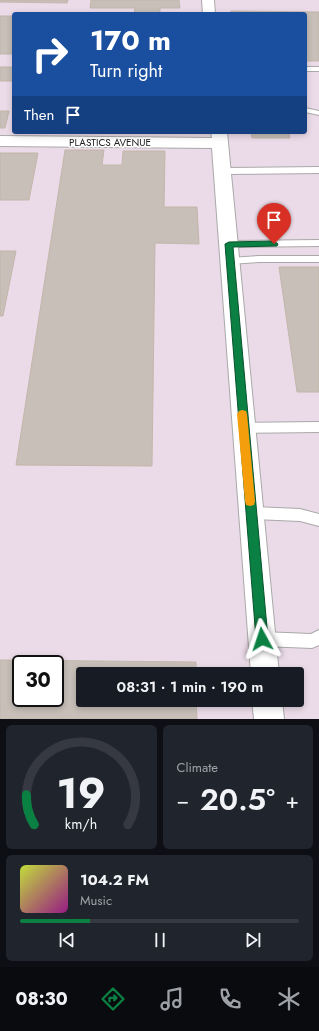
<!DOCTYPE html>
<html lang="en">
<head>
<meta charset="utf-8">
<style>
	:root { --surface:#171b24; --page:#20242c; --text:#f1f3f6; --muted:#9ea1a6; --line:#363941; --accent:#0b8043 }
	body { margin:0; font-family:Jost,sans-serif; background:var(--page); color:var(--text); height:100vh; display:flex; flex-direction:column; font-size:15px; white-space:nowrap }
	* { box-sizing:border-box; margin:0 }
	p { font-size:13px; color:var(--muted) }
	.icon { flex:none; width:22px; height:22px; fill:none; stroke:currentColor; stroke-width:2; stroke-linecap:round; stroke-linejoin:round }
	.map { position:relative; height:719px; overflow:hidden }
	.details { display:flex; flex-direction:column; gap:6px; padding:6px; background:#0d0f14; flex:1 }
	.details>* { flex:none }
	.banner { position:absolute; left:12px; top:12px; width:295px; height:122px; border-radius:4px; box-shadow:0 2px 6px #0003; background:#1a4fa0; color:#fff; overflow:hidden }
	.speed { position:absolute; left:12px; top:655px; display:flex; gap:8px; font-size:20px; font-weight:700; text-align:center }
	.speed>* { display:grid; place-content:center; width:52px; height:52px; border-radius:50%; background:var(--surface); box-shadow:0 2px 6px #0003; line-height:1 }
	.speed .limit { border:2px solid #111; border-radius:6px; background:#fff; color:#111 }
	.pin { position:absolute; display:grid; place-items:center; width:34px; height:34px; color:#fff; margin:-41px -17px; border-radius:50% 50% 50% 0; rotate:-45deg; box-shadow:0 0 4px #0007 }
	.pin .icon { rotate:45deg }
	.me { position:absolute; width:44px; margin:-22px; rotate:355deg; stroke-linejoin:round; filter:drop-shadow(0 0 3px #0008) }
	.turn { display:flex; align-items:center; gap:14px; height:84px; padding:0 12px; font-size:18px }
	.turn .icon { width:52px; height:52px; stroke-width:2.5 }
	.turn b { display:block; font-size:28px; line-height:34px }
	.then { display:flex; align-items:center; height:38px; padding:0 12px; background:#0003; gap:8px; font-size:15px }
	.big { font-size:30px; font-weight:600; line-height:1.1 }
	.details .widget { flex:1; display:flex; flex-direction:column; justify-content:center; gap:6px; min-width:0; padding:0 14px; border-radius:6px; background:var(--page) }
	.details .dial { align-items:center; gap:0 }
	.dial svg { height:104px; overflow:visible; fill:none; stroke:var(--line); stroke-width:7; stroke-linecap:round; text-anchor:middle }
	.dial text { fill:var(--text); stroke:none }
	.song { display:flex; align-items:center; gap:12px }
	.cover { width:48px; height:48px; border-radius:6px; background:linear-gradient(135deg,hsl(70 70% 55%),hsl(310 70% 35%)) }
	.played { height:4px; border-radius:2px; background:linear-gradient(90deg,var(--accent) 25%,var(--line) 25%) }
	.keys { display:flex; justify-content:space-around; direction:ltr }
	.heat { display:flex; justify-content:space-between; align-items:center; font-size:22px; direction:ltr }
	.details .tiles { flex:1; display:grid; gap:6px; grid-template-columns:1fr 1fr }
	.widget:last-child { grid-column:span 2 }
	.trip { position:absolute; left:76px; top:667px; width:228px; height:40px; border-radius:4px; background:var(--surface); box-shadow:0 2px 6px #0003; font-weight:600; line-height:40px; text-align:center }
	.menu { display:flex; height:64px; justify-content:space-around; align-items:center; background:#090b0e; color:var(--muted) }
	.menu .icon { width:28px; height:28px }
	.menu .active { color:var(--accent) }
	.menu b { font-size:18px; color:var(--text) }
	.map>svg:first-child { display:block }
	.industrial { fill:#ebdbe8; fill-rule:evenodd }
	.building { fill:#c7bfb8; stroke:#c4b6ab; fill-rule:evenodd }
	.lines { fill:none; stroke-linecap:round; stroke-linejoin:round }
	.lane-casing { stroke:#a9a9a9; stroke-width:2 }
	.street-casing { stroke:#a9a9a9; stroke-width:2 }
	.lane { fill:#fff; fill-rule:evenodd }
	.street { fill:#fff; fill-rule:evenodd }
	.route { fill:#0b8043; stroke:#07532c }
	.slow { fill:#f59e0b }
	.labels { text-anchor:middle; stroke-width:3; stroke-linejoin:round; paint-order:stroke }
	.far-street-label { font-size:10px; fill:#222; stroke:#fff }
</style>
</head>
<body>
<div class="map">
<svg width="319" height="719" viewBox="0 0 319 719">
	<rect width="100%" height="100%" fill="#f2efe9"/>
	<path class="industrial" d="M0 0H319V719H0ZM14 14H305V132H14ZM21 664H55V698H21ZM83 674H297V700H83Z"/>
	<path class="building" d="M0 0H68L67 3 0 2Z
		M91 0H179L180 8H160V14H134L135 8H90Z
		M231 11 319 12V61H305V14H231Z
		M0 16H14V54H0Z
		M0 67H14V81H0Z
		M0 111H9L5 128H0Z
		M251 132H289L290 138H252Z
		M65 150H104L102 165H122L123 151H165L164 207H197L199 244 155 243 152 466 16 465Z
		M0 153H38L29 200H0Z
		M0 251H16L3 316H0Z
		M279 267H319V392H297Z
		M0 660 196 662V674H83V700H196L197 719H0ZM21 664H55V698H21Z"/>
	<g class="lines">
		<g class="lane-casing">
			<path id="lane" d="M305 67H319V71H305Z
				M305 108 319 111V115L305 112Z
				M319 167V173L223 174 219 171 223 168Z
				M319 240V246L229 247 224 244 229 241Z
				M259 256H319V262H259L230 264 225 261 230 258Z
				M319 422V432L243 433 239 431 237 428 239 425 243 423Z
				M251 507 300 509 319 514V526L300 521 251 519 246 517 245 513 246 509Z
				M319 630V645L312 648 262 646 257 644 255 639 257 634 262 632 311 634Z"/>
		</g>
		<g class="street-casing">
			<path id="street" d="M202 0H214L215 14H203Z
				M211 132H227L279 674H251L212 148 0 146V136L212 138Z
				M252 700H282L284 719H254Z"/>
		</g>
		<use href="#lane" class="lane"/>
		<use href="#street" class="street"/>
	</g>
	<path class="route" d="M274 241 278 244 277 246 233 247 268 639 266 643 262 645 258 643 256 639 225 244 229 242Z"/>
	<path class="slow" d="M242 410 246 411 247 414 255 501 254 505 250 506 246 505 245 501 237 414 239 411Z"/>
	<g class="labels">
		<g class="far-street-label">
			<text x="110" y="146">PLASTICS AVENUE</text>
		</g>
	</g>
</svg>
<div class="speed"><div class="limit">30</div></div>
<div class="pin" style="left:274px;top:244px;background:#d93025"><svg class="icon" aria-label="arrive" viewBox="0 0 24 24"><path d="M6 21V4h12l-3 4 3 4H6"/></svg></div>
<svg class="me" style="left:262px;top:639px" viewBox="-20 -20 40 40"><path d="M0-17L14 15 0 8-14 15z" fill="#0b8043" stroke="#fff" stroke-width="4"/></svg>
<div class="trip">08:31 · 1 min · 190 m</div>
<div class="banner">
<div class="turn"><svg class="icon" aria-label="right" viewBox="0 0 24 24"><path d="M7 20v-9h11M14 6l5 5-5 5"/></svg><div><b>170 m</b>Turn right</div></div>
<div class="then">Then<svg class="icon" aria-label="arrive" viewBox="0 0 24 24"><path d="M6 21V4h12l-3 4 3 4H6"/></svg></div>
</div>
</div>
<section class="details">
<div class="tiles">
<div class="widget dial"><svg viewBox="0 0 100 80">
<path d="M14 69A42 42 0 1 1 86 69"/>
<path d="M14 69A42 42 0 0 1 8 46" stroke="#0b8043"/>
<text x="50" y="56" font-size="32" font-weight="700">19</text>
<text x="50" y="72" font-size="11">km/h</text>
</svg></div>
<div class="widget"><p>Climate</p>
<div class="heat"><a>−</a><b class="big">20.5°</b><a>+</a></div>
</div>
<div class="widget">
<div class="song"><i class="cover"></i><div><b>104.2 FM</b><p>Music</p></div></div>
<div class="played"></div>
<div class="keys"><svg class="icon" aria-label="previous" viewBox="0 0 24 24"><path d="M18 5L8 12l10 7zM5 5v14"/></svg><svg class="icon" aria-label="pause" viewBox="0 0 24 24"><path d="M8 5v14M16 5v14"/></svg><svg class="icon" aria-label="next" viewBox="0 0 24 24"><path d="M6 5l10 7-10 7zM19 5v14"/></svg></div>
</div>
</div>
</section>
<nav class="menu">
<b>08:30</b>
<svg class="icon active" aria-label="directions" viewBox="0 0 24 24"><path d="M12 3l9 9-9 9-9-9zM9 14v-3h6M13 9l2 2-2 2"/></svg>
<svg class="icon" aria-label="music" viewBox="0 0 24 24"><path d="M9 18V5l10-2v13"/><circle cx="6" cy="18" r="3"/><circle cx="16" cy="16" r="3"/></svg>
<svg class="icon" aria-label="phone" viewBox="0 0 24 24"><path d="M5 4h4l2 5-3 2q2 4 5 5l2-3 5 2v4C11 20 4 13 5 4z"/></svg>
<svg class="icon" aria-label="climate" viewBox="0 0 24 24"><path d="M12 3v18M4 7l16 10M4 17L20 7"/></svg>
</nav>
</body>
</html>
